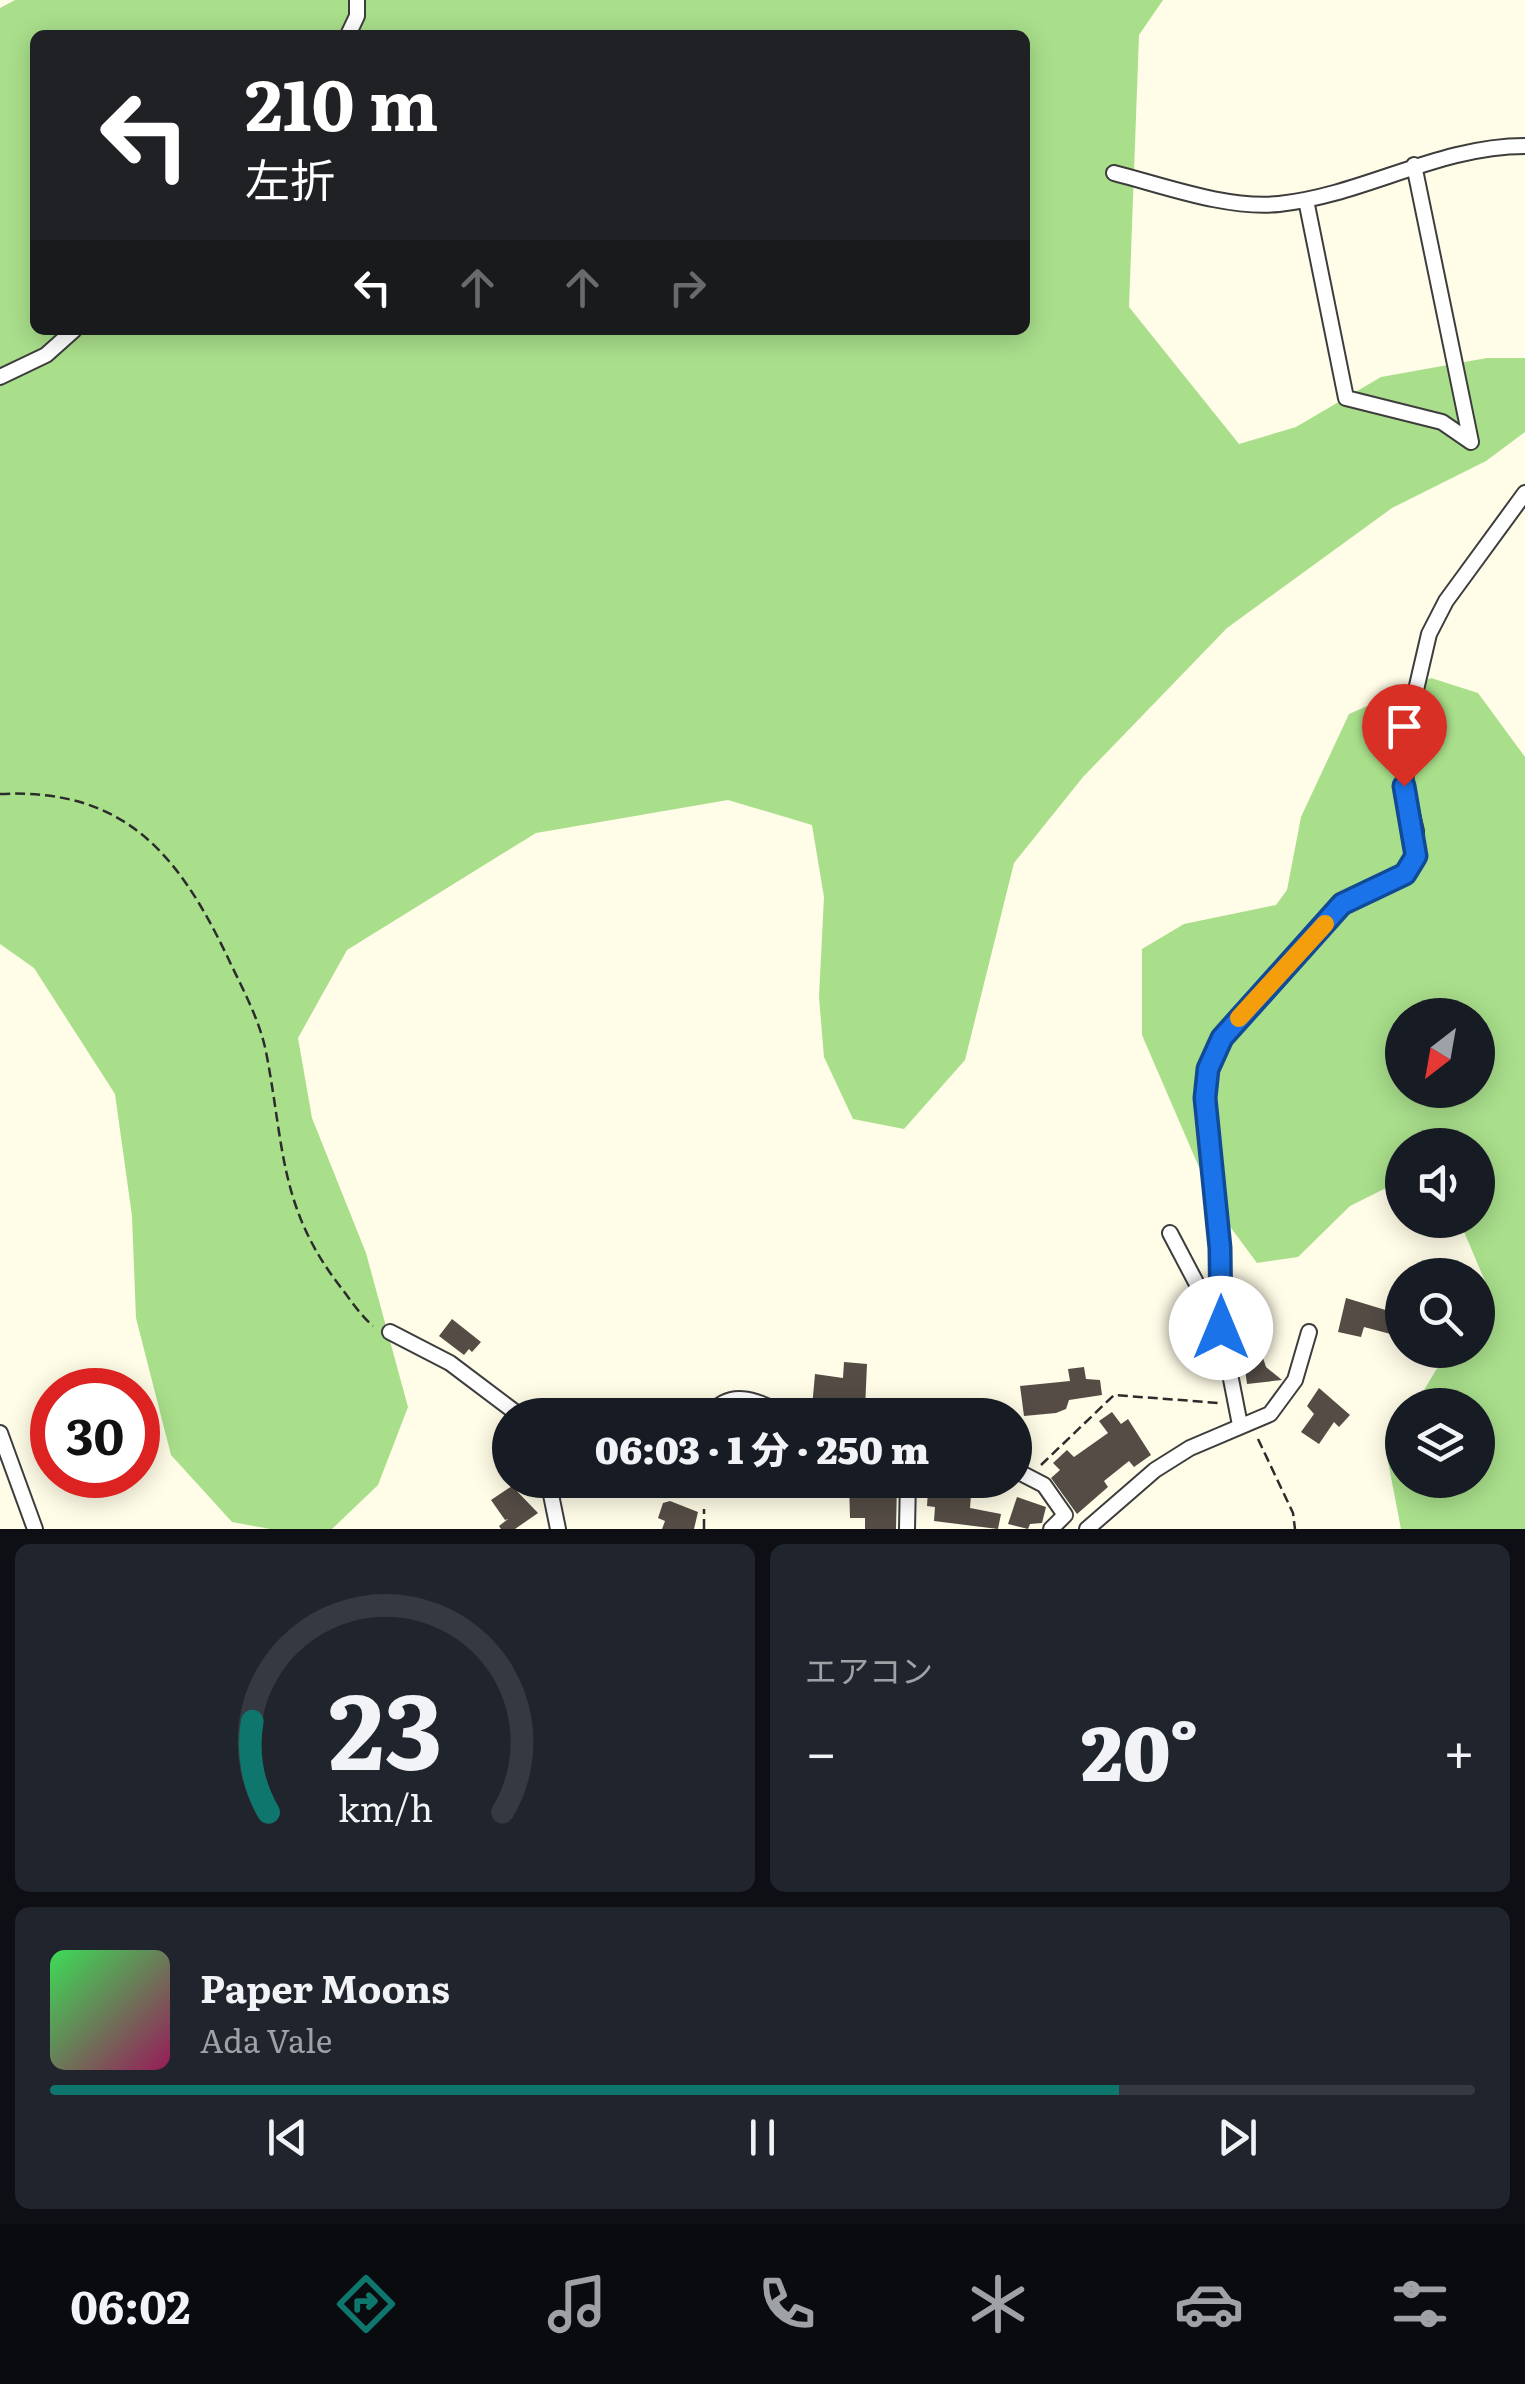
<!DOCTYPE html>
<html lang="ja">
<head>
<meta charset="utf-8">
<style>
	:root { --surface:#171b24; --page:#20242c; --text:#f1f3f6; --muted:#9ea1a6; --line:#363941; --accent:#0f766e }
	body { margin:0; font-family:Literata,"Noto Sans JP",serif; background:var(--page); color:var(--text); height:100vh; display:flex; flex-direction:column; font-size:38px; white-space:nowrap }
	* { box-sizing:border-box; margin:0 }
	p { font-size:32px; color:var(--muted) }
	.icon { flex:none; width:55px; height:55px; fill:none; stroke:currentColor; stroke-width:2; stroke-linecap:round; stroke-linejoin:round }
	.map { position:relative; height:1529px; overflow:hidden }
	.side { display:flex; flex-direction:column; gap:15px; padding:15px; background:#0d0f14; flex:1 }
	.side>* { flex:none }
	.banner { position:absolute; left:30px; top:30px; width:1000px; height:305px; border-radius:15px; box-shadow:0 5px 25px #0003; background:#202124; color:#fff; overflow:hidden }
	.needle { width:65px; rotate:211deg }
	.buttons { position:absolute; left:1385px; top:998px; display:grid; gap:20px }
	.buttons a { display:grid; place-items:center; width:110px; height:110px; border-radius:50%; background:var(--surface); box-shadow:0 5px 25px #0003; font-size:50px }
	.speed { position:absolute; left:30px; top:1368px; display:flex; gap:20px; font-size:50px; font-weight:700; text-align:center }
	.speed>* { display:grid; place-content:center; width:130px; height:130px; border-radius:50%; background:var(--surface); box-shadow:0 5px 25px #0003; line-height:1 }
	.speed .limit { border:15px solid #d22; background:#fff; color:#111 }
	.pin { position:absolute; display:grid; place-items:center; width:85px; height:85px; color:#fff; margin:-102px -42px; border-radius:50% 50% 50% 0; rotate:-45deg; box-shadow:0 0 10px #0007 }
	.pin .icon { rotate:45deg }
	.me { position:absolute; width:110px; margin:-55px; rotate:0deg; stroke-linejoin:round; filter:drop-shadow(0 0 8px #0008) }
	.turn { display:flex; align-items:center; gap:35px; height:210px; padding:0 50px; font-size:45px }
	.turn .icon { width:130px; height:130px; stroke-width:2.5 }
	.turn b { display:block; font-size:70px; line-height:85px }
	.lanes { display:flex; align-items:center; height:95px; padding:0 50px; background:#0003; justify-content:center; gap:50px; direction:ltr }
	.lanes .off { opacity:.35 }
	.big { font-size:75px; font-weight:800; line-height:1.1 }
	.side .tile { flex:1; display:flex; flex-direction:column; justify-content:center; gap:15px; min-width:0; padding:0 35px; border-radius:15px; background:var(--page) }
	.side .dial { align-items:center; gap:0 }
	.dial svg { height:260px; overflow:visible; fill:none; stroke:var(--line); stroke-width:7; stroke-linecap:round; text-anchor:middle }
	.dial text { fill:var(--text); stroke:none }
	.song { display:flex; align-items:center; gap:30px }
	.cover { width:120px; height:120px; border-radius:15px; background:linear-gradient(135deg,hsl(130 70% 55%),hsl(330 70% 35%)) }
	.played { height:10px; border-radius:5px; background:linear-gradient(90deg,var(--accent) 75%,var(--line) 75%) }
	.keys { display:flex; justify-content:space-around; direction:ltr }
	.heat { display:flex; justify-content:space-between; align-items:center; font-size:55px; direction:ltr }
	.side .tiles { flex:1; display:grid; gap:15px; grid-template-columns:1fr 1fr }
	.tile:last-child { grid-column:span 2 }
	.trip { position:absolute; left:492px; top:1398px; width:540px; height:100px; border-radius:50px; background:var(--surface); box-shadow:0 5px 25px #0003; font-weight:800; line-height:100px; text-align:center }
	.tabs { display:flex; height:160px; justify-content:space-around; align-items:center; background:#090b0e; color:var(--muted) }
	.tabs .icon { width:70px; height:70px }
	.tabs .selected { color:var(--accent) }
	.tabs b { font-size:45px; color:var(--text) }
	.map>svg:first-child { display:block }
	.forest { fill:#a9df8b; fill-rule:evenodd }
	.building { fill:#544c45 }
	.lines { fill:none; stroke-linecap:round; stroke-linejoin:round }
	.street-casing { stroke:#3d3d3d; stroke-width:18 }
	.path { stroke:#2c2c2c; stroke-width:2.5; stroke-dasharray:10 5; stroke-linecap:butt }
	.street { stroke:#fff; stroke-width:14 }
	.route-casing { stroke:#114b97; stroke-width:25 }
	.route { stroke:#1a73e8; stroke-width:18 }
	.slow { stroke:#f59e0b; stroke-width:18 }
</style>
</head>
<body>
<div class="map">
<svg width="1525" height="1529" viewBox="0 0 1525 1529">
	<rect width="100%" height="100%" fill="#fffce7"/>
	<path class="forest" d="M15 0H1163L1139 35 1129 307 1239 444 1296 427 1381 377 1487 358H1525V432L1486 461 1392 508 1227 628 1083 777 1014 863 965 1060 904 1129 853 1119 824 1057 819 997 824 897 812 825 728 800 536 833 347 950 298 1038 312 1118 366 1253 408 1407 378 1485 332 1529H270L232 1522 171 1455 136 1318 132 1216 115 1094 34 968 0 944V8ZM35 35H1025V330H35Z
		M1431 678 1478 693 1525 757V1529H1401L1386 1451 1402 1424V1480H1478V1405H1415L1448 1350H1478V1296L1485 1281 1459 1220H1478V1145H1402V1180L1350 1206 1298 1257 1257 1263 1217 1209 1142 1035V949L1184 924 1276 905 1287 890 1301 817 1349 714ZM1402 1015H1478V1090H1402Z"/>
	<path class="building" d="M1346 1298 1402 1315V1337L1364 1327 1361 1337 1338 1332Z
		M452 1319 481 1342 472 1352 469 1349 464 1355 439 1336Z
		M1259 1346 1266 1367 1282 1380 1247 1384 1242 1347Z
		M844 1362 867 1364 865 1409 812 1407 815 1374 843 1378Z
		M1084 1367 1086 1379 1100 1380 1102 1395 1069 1400 1066 1409 1056 1413 1024 1416 1020 1386 1070 1381 1068 1369Z
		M1319 1388 1350 1415 1339 1427 1334 1422 1319 1444 1301 1432 1314 1414 1307 1406Z
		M1112 1412 1121 1424 1128 1419 1151 1455 1134 1467 1129 1461 1104 1481 1108 1487 1077 1514 1051 1478 1060 1470 1053 1463 1067 1450 1074 1457 1108 1433 1099 1421Z
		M849 1481H897L896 1529H865V1518H850Z
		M512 1486 538 1513 515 1529H501L499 1526 508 1519 505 1520 491 1500Z
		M928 1490 971 1495 970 1508 1001 1514 998 1529 934 1521 935 1507 927 1506Z
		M1017 1497 1046 1507 1042 1523 1030 1524 1028 1529 1008 1524Z
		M670 1501 698 1512 694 1529H662L665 1521 658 1518 663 1503Z"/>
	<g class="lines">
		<g class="street-casing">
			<path id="street" d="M348 35 357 16V0
				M1114 173C1165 186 1226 209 1279 204 1364 195 1438 146 1525 146
				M1306 200 1346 398 1442 422 1471 442 1414 165
				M0 377 46 355 74 330
				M1170 1233 1220 1328
				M390 1332 450 1363 519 1415
				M710 1415C732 1386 760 1403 787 1415
				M1240 1425 1221 1328 1220 1248 1205 1098 1208 1069 1222 1037 1342 904 1405 874 1416 856V831L1405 786 1412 707 1429 634 1446 601 1525 493
				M0 1433 35 1529
				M1015 1470 1044 1485 1065 1515 1051 1529
				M548 1480 558 1529
				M907 1529 908 1480
				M1087 1529 1155 1470 1190 1448 1270 1414 1295 1380 1309 1332"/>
		</g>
		<path class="path" d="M0 794C124 788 178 853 228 958 243 990 261 1022 267 1057 284 1147 280 1208 339 1285 350 1299 360 1315 373 1326
			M1005 1415V1411
			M1258 1439 1293 1513 1295 1529
			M1041 1465 1114 1395 1219 1403
			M704 1529V1509"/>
		<use href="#street" class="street"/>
	</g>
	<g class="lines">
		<g class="route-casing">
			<path id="route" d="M1221 1328 1220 1248 1205 1098 1208 1069 1222 1038 1342 904 1405 874 1416 856 1404 786"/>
		</g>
		<use href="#route" class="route"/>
		<path class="slow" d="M1239 1018 1325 924"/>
	</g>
</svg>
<div class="buttons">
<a><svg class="needle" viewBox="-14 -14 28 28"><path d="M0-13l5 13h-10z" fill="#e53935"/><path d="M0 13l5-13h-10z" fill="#9ea1a6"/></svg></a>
<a><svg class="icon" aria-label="sound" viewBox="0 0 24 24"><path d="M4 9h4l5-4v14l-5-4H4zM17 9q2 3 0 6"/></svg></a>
<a><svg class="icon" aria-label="search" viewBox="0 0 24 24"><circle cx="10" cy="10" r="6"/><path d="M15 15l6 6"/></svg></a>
<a><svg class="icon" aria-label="layers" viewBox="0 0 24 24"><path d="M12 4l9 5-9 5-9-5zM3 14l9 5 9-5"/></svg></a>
</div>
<div class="speed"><div class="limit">30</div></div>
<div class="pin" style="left:1404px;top:786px;background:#d93025"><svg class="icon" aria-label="arrive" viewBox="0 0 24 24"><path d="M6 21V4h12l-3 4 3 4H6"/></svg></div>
<svg class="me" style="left:1221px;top:1328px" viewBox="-20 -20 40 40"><circle r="19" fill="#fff"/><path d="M0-13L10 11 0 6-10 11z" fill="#1a73e8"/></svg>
<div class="trip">06:03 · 1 分 · 250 m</div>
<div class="banner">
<div class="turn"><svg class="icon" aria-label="left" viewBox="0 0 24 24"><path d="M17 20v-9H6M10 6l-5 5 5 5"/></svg><div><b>210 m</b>左折</div></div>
<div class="lanes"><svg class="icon" aria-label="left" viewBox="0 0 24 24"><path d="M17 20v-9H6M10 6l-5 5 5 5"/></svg><svg class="icon off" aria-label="ahead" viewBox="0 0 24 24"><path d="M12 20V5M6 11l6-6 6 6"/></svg><svg class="icon off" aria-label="ahead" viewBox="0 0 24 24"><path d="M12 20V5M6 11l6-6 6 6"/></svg><svg class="icon off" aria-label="right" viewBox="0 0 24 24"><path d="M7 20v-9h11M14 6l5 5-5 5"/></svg></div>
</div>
</div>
<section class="side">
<div class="tiles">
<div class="tile dial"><svg viewBox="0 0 100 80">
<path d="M14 69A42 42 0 1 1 86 69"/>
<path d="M14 69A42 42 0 0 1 9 41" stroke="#0f766e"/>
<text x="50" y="56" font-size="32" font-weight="700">23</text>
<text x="50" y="72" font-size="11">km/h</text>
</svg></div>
<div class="tile"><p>エアコン</p>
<div class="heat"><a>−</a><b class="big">20°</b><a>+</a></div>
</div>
<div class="tile">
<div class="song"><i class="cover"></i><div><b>Paper Moons</b><p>Ada Vale</p></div></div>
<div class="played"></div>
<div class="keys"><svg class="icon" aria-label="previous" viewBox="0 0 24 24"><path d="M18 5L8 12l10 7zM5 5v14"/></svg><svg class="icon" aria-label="pause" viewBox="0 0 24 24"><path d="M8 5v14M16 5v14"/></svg><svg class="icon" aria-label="next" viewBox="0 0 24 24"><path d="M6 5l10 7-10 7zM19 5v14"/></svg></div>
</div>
</div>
</section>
<nav class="tabs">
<b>06:02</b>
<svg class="icon selected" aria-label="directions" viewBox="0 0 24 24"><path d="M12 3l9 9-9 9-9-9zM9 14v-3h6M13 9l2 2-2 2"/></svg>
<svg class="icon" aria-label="music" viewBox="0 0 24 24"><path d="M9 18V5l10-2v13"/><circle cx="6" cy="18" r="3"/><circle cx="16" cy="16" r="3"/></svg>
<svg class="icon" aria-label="phone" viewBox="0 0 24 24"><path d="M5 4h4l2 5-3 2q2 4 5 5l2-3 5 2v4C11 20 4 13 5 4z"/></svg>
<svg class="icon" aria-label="climate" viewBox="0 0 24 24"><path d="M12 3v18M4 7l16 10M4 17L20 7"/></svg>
<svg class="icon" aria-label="car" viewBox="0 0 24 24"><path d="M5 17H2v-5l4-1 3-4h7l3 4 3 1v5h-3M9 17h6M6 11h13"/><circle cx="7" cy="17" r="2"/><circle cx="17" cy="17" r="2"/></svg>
<svg class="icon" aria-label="filters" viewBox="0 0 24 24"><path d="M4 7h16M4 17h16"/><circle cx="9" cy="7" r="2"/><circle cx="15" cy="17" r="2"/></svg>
</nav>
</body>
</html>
